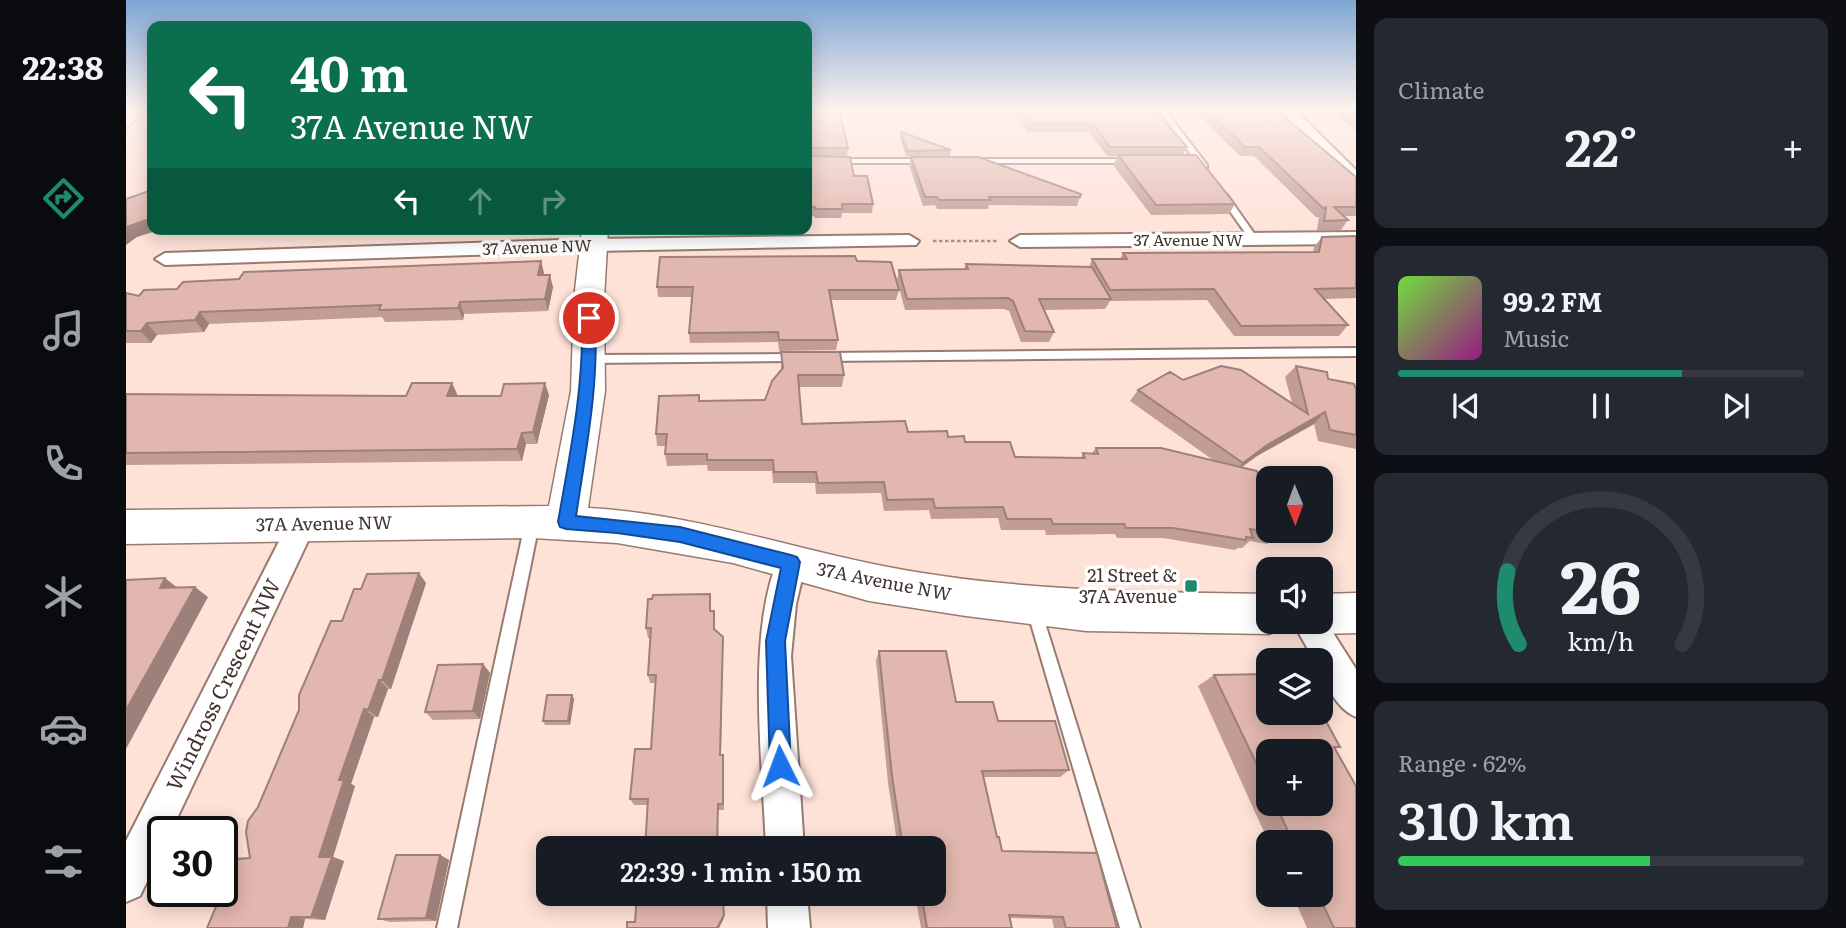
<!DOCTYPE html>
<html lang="en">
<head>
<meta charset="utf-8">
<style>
	:root { --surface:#171b24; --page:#242831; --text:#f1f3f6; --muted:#9ea1a6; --line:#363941; --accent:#1e8c6c }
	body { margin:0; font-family:Literata,serif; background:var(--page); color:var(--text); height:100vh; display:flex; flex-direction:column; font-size:26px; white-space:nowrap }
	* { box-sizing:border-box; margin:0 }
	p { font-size:23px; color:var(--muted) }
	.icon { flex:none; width:38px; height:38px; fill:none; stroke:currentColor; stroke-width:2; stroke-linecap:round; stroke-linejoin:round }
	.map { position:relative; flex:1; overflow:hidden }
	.panel { display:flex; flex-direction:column; gap:18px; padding:18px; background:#0d0f14; width:490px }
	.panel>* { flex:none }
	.banner { position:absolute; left:21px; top:21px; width:665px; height:214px; border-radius:14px; box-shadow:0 4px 18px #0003; background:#0b6e4f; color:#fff; overflow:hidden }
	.needle { width:46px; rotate:179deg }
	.tools { position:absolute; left:1130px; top:466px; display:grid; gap:14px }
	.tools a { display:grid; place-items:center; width:77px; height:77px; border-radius:14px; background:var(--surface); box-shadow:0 4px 18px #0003; font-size:35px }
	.speed { position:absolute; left:21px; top:816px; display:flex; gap:14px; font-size:35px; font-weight:700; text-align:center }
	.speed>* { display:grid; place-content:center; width:91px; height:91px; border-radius:50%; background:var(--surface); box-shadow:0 4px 18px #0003; line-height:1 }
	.speed .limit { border:4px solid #111; border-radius:10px; background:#fff; color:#111 }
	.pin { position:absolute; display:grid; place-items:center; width:60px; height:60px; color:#fff; margin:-30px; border:4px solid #fff; border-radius:50%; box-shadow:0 2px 7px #0007 }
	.me { position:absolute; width:77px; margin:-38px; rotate:357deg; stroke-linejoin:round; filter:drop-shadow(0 0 5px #0008) }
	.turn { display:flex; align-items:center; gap:24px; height:147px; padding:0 28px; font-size:32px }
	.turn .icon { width:91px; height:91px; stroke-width:2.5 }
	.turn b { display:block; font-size:49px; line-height:60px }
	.lanes { display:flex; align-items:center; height:66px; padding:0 28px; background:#0003; justify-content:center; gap:35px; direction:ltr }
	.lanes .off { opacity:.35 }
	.big { font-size:52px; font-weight:600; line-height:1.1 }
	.panel .tile { flex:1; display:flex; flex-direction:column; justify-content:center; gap:10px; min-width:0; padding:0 24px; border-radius:14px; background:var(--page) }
	.panel .dial { align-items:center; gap:0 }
	.dial svg { height:182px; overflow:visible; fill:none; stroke:var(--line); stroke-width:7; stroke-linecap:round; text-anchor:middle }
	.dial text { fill:var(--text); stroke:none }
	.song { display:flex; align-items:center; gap:21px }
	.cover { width:84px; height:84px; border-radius:10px; background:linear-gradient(135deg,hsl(100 70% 55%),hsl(310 70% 35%)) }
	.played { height:7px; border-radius:4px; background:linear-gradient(90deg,var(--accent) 70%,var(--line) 70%) }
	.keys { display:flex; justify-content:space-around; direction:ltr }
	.heat { display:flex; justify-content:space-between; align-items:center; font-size:38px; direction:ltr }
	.charge { height:10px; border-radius:5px; background:linear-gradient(90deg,#34c759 62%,var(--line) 0) }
	.trip { position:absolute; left:410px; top:836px; width:410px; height:70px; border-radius:14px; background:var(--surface); box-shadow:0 4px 18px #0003; font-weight:600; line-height:70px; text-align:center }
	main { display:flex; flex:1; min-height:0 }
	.tab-bar { display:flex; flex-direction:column; width:126px; justify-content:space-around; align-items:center; background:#090b0e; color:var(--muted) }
	.tab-bar .icon { width:49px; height:49px }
	.tab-bar .active { color:var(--accent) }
	.tab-bar b { font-size:32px; color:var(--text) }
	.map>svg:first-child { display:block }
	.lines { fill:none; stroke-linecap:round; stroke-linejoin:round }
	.lane-casing { stroke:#997a6f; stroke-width:4 }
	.street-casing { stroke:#997a6f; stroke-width:4 }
	.secondary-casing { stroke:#997a6f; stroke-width:3 }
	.path { stroke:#a8938b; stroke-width:2.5; stroke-dasharray:3.5 2.5; stroke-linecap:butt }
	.lane { fill:#fff; fill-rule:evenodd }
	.street { fill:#fff; fill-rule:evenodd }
	.secondary { fill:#fff; fill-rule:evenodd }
	.wall { fill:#c29d96; fill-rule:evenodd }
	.shaded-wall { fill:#9e807a }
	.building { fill:#e2b7af; stroke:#9e807a; stroke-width:2 }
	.route { fill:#1a73e8; stroke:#114b97; stroke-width:2 }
	.poi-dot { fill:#1e8c6c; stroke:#fff; stroke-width:2.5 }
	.labels { text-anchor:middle; stroke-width:7; stroke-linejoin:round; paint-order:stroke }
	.far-street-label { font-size:16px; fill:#41342f; stroke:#fff }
	.street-label { font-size:18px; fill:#41342f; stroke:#fff }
	.poi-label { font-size:18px; fill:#41342f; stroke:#fff; text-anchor:end }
	.near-street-label { font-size:21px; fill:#41342f; stroke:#fff }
</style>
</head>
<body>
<main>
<nav class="tab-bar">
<b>22:38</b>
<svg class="icon active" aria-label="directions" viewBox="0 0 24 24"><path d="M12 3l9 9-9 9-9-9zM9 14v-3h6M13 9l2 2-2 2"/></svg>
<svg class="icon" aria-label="music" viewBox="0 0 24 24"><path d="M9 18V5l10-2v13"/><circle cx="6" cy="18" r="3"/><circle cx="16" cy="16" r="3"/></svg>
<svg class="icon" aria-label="phone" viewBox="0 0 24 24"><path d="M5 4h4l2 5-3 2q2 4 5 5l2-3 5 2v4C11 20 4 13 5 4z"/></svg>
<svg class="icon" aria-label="climate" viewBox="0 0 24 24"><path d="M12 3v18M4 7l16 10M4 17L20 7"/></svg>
<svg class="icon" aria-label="car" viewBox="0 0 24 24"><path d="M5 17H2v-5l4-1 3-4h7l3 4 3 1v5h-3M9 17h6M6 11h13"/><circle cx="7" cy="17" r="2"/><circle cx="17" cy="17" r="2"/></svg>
<svg class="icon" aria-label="filters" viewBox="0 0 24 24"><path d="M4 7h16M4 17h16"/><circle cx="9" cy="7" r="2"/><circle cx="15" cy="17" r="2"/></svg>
</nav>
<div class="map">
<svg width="1230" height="928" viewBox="0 0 1230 928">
	<rect width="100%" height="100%" fill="#fee2d8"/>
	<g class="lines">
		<g class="lane-casing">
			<path id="lane" d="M1033 110H1039L1081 165V169H1075Z
				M681 159H799L803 161 799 163H681Z
				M846 159H1006L1010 161 1006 163H846Z
				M1095 195H1101L1132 239 1131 241H1125L1094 197Z
				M1230 348V356L698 361 693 357 698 353Z
				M670 354 674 355 675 358 674 361 464 363 459 359 464 355Z
				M406 519 411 520 413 524 331 928H311L399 524 401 520Z
				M908 603 913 605 915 610 1014 928H994L901 610 903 605Z"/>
		</g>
		<g class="street-casing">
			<path id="street" d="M1154 110H1169L1230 170V185L1224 184Z
				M1230 232V244L894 247 884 241 894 235Z
				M783 235 793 241 790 245 467 251 39 265 29 259 39 253 467 239Z
				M176 512 186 516 190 524 45 831H37V848L14 896 0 902V841L166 516Z
				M665 549 675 553 680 562 670 604 665 656 678 849H640C637 765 619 628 655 553Z
				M1195 614 1230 669V717C1211 709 1195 681 1195 660H1188L1166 621H1195Z
				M641 894H681L684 928H642Z"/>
		</g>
		<g class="secondary-casing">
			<path id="secondary" d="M456 229H482L478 299 479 391 462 508C558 513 648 543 742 563 874 591 1009 592 1143 594V621H1161L1158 628 1143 634 960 631 840 616 743 601 607 563 491 543 407 538 0 544V510L423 506 445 391 448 299Z
				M1230 593V633L1195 634 1180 628 1177 621H1195V594Z"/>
		</g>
		<path class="path" d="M0 129 24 110
			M807 241H872"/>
		<use href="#lane" class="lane"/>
		<use href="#street" class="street"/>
		<use href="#secondary" class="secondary"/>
	</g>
	<path class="wall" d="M681 109 722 148 721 156H689L728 176 747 204 746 213H716L715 218H689L688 216H681Z
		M886 109H1028L1061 147 1057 155 1109 204 1103 214 1025 215 987 165 992 156H981L963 132H901Z
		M1066 109H1149L1230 177V216H1217L1222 220 1215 230H1191L1193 217H1190L1128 156H1114Z
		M1203 109H1230V131Z
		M775 132 825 150 824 156H780L774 138Z
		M785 157 954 197 951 206 863 205 862 209H811L809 205 797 206 783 165Z
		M1230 236V298L1198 299 1222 325 1213 336H1108L1081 300 984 301 979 309 918 310 928 332 923 342H895L883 311 878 309 779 310 771 280 773 270 838 269 840 264 963 267 966 259H994L997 253 1187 252 1188 247 1196 237Z
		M415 261 418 275 427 287 422 311 338 314 337 320 301 321 259 322 256 317 83 324 78 332 31 335 25 343H0V293L13 296 113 279Z
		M731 261 773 290 770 300H705L712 340 710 350 653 351 652 342 564 343 563 333 566 297H532L531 287Z
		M655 352 718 375 716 387H673L676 424 782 432 822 437 889 457 955 458 957 453H966L970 448 1087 460 1004 401 1012 390 1057 380 1166 403 1159 377 1170 366 1230 389V449L1192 441 1188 424 1131 456 1116 467 1138 503 1153 534 1141 544 1124 541 1116 548H1112L1109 550 1037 538H991L989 534 920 535 919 530H875L872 518 805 519 803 510 758 511 755 493 690 494 689 483H647L646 471H582L581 465 541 466 539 454 540 446H531L530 434 574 401 639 400 655 370Z
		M326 383 331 394 330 396 423 395 411 444H400L396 461 0 465V394L280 396Z
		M300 583 265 689H262L252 717H248L225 784 229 786 207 857 218 861 199 920 179 919 177 928H81L124 858 132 807 216 621Z
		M585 604V611H588L589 630 597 646 595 755H597L598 762V810H592V849H519L522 805H508L504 799 525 749 530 683H524L522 675 525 638H522L520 628Z
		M753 651 830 702 872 721 943 770 934 777H858L871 837 876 851 991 928H928L926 919 884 918 886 928H795L791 906H781L779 894H807V849H772L762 783 750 660Z
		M357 664 364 673 354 719 307 720 299 712Z
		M1088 675 1214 747 1209 749 1230 928H1181L1166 894H1195V842H1143V843L1072 686ZM1143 751 1195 803H1143Z
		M446 695 448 699 444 725H419L417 721Z
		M314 855 323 860 310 921 264 922 252 919Z"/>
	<path class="shaded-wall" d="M26 218V229H36L11 237 0 245V227Z
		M415 261 418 273 416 287 412 275Z
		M424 275 427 287 422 311 419 299Z
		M334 302 338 314 337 320 332 308Z
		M74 312 83 324 78 332 69 320Z
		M21 323 31 335 25 343 15 331Z
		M326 383 331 394 326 408 321 396Z
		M419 383 423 395 411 444 407 432Z
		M1199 412 1188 424 1131 456 1106 474 1117 463 1141 445Z
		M396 433 400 444 396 461 391 449Z
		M293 573 300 583 265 689 256 680Z
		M39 578 53 589 34 588Z
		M69 587 82 597 0 749V710Z
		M357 664 364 673 354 719 347 711Z
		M253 680 262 689 252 717 242 710Z
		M446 695 448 699 444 725 442 721Z
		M238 709 248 717 225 784 229 786 207 857 218 861 199 920 185 917 193 857 213 780Z
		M314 855 323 860 310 921 300 918Z
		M597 906 598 918 593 928H591Z
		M165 917 179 919 177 928H162Z"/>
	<path class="building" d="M681 109H713L722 148H682L681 152Z
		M894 109H1028L1061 147H984L967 124H904Z
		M1080 109H1149L1230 177V207H1208L1222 220 1198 221 1200 207 1197 208 1133 147H1119Z
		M1219 109H1230V118Z
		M775 132 825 150 781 151Z
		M992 155H1070L1109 204 1030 205Z
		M681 156 724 157 728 176H741L747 204H716V209H689V207H681Z
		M785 157H852L955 194 954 197H863L865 200H813L811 197H799Z
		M26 190V218L0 227V199Z
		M1230 236V288L1189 289 1222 325 1115 326 1088 289 984 290 966 259H1001L997 253 1193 252 1196 237Z
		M729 256 731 261 765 262 773 290H703L712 340H653L652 332 563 333 567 287H531L534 257Z
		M415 261 412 275H424L419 299 334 302 332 308 296 309 253 310 255 305 74 312 69 320 21 323 15 331H0V293L13 296 18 290 51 289 57 282 113 279 118 272Z
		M840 264 966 267 985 299H913L928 332 899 331 887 301 882 298 781 299 773 270 842 269Z
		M655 352H714L718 375H672L676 424 779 421 782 432 821 431 822 437 838 436 839 442H884L889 457 959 458 957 453 972 454 970 448H1035L1131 471 1138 503H1142L1143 505V530H1152L1153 534 1124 529 1127 538 1120 537V540L1047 528H1000L998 524H927L925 519H881L877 507 809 508 807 499 761 500 758 482 692 483 690 472H648L647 460H581V454H539L541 434H530L533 396 573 395V401L639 400 646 381 657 368Z
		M1095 366 1115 370 1182 414 1170 366 1201 372 1202 379 1228 384 1230 389V435L1204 430 1199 412 1141 445 1117 463 1012 390 1044 372 1057 380Z
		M286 383H326L321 396H375L378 384 419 383 407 432 396 433 391 449 0 453V394L280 396Z
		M293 573 256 680H253L242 710 238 709 213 780H218L193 857H206L185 917H165L162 928H81L110 859 124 858 120 832 122 821 132 807 173 710V695L205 621H216L228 589H235L241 574Z
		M39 578 34 588 69 587 0 710V580Z
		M584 594V611H588V629L597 637 594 755H597V804H592L591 849H519L522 799H504L509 749H525L530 675H522L525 628H520L522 599H526L527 595Z
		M753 651H820L830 702H867L872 721H929L943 770 856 771 871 837H873L876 851 971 853 991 928H940L937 917 883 915 886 928H801L797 903H786L785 894H807V849H777L766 776Z
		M357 664 347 711 299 712 312 665Z
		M1143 674V712H1195L1214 747H1208L1230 786V928H1208L1192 894H1195V842H1167L1149 803H1195V751H1143V790L1088 675Z
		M421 695H446L442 721H417Z
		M270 855H314L300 918 252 919Z
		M511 894H592L597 903 598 915 591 928H501V922H509Z"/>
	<linearGradient id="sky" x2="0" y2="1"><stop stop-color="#7ea6d2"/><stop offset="0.46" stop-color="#fff2ed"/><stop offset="1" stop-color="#fff2ed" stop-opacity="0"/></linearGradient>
	<rect width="1230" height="239" fill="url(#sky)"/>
	<path class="route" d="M463 313 469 318C473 385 460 449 450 516L554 527 665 555 671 557 674 562 659 641 665 766 662 774 654 777 647 774 644 766 640 641 655 568 554 542 491 533 440 529 434 527 432 522C444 454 458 387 456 318Z"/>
	<rect class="poi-dot" x="1058" y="579" width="14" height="14" rx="3.5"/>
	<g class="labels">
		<g class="far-street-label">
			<text x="1062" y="246">37 Avenue NW</text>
			<text transform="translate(411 247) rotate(-2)" y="6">37 Avenue NW</text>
		</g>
		<g class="street-label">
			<text transform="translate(198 524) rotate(-1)" y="6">37A Avenue NW</text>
			<text transform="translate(758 582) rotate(11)" y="6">37A Avenue NW</text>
		</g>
		<g class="poi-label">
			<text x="1051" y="582">21 Street &amp;<tspan x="1051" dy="21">37A Avenue</tspan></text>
		</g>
		<g class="near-street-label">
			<text transform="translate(98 685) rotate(-64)" y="7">Windross Crescent NW</text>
		</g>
	</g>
</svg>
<div class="tools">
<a><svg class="needle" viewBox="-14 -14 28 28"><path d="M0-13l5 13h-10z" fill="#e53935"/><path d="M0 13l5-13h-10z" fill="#9ea1a6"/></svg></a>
<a><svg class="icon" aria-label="sound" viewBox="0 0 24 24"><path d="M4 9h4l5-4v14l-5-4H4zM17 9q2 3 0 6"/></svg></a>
<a><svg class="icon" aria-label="layers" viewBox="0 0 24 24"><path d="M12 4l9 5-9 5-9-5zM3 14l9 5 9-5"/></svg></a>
<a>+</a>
<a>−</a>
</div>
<div class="speed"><div class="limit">30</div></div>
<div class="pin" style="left:463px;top:318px;background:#d93025"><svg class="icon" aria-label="arrive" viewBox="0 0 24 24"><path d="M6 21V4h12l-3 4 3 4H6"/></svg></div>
<svg class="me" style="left:654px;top:766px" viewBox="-20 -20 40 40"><path d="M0-17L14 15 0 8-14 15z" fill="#1a73e8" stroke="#fff" stroke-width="4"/></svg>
<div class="trip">22:39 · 1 min · 150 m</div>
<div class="banner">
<div class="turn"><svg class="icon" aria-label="left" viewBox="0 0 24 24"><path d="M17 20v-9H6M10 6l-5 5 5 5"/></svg><div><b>40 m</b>37A Avenue NW</div></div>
<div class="lanes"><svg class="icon" aria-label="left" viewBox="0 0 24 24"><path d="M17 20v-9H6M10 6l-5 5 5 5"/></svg><svg class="icon off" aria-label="ahead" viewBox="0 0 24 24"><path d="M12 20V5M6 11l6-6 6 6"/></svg><svg class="icon off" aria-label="right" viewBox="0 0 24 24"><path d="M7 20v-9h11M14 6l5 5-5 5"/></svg></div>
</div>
</div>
<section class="panel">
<div class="tile"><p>Climate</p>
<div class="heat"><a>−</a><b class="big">22°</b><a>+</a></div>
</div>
<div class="tile">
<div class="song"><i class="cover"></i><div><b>99.2 FM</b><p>Music</p></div></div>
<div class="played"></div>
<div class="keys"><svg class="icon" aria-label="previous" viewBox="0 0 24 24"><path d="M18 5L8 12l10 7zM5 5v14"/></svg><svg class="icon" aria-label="pause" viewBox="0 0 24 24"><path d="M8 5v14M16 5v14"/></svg><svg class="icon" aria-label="next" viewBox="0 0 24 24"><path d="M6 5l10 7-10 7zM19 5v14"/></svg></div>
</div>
<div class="tile dial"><svg viewBox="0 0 100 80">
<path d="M14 69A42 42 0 1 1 86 69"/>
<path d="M14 69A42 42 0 0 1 9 37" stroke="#1e8c6c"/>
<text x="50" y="56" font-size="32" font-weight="700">26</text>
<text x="50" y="72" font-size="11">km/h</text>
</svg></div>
<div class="tile"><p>Range · 62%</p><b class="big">310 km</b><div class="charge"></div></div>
</section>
</main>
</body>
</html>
